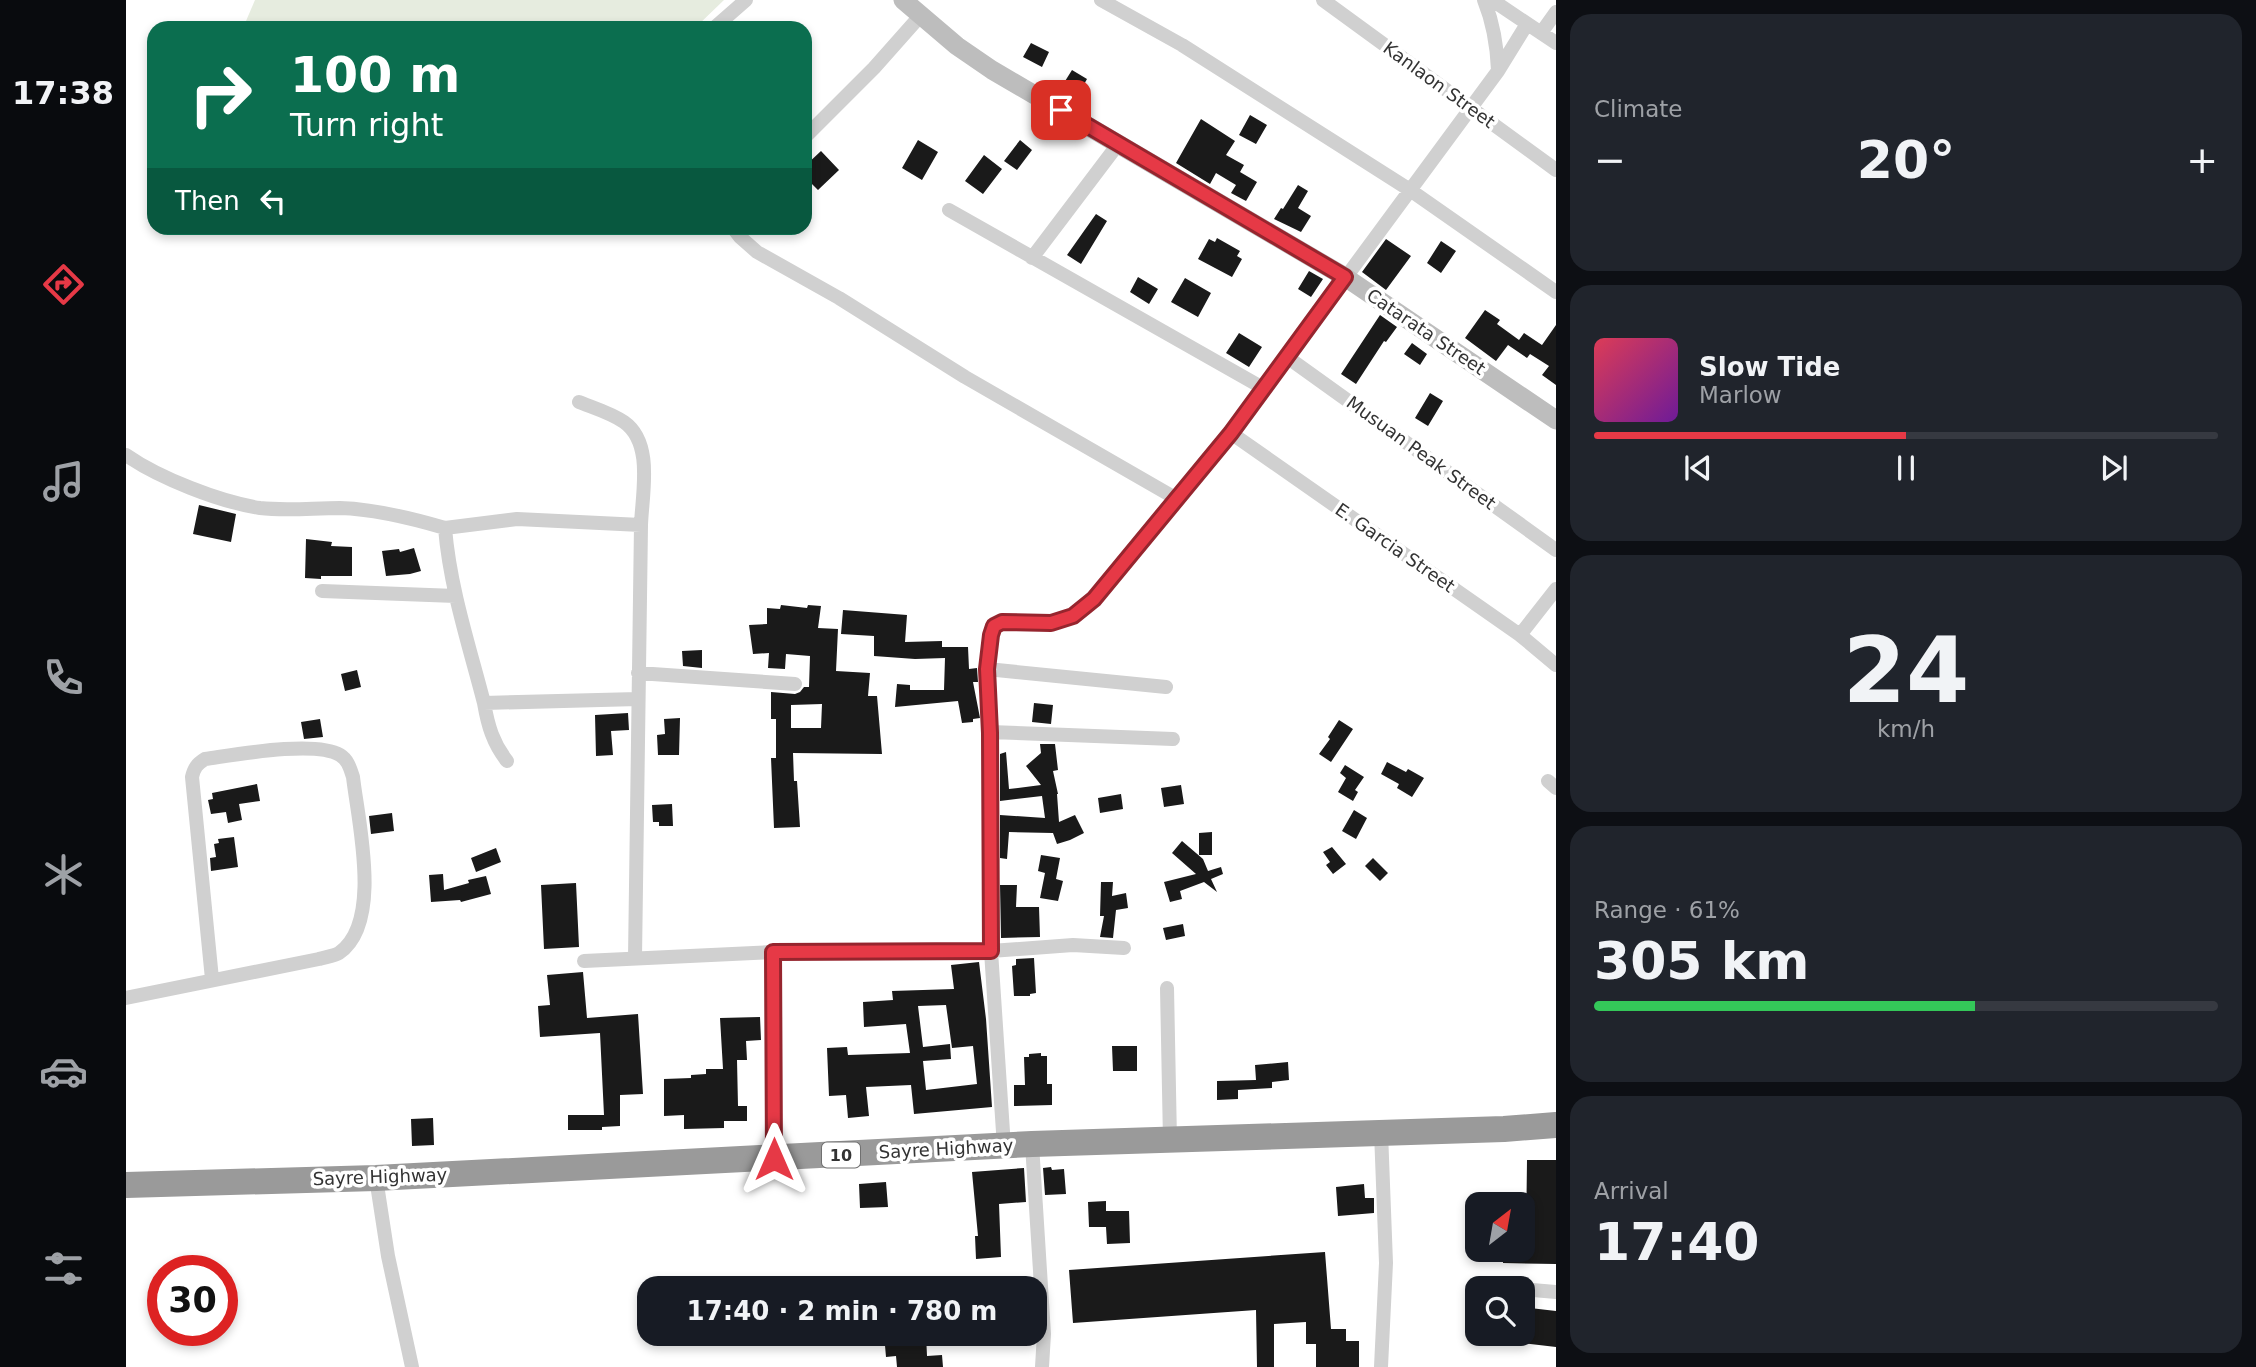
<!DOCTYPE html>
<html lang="en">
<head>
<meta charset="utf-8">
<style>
	:root { --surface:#171b24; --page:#20242c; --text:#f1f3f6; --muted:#9ea1a6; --line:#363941; --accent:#e63946 }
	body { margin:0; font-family:"DejaVu Sans",sans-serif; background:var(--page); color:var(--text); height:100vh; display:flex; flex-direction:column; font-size:26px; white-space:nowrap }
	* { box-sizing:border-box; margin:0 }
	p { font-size:23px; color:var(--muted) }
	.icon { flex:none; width:38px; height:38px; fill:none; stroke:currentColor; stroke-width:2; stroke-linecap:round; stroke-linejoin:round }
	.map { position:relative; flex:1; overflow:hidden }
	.sheet { display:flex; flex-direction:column; gap:14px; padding:14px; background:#0d0f14; width:700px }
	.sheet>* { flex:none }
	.banner { position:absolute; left:21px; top:21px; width:665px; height:214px; border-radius:21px; box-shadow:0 4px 10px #0003; background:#0b6e4f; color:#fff; overflow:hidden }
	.needle { width:46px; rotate:31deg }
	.tools { position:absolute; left:1339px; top:1192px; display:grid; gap:14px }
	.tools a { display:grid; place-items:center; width:70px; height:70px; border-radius:14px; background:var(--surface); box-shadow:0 4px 10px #0003; font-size:35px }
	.speed { position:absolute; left:21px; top:1255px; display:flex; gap:14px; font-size:35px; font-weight:700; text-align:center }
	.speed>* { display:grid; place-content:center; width:91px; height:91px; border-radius:50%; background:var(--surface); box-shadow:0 4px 10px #0003; line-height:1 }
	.speed .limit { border:10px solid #d22; background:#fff; color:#111 }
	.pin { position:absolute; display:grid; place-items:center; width:60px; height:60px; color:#fff; margin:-30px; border-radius:14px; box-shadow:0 4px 10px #0006 }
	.me { position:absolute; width:77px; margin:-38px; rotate:0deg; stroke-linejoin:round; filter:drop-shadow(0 0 5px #0008) }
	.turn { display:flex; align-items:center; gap:24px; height:147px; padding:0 28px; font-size:32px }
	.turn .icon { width:91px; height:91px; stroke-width:2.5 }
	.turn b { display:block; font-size:49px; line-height:60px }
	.then { display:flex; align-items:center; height:66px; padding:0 28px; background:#0003; gap:14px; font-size:26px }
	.big { font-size:52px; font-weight:700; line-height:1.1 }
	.sheet .tile { flex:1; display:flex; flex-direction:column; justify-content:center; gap:10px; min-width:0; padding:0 24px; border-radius:21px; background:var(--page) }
	.sheet .dial { align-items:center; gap:0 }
	.dial b { font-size:91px; line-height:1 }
	.song { display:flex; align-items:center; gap:21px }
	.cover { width:84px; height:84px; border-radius:10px; background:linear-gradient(135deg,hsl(350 70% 55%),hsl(280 70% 35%)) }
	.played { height:7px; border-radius:4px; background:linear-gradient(90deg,var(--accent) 50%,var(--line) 50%) }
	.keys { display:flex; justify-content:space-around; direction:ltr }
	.heat { display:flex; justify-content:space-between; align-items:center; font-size:38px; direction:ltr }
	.charge { height:10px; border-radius:5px; background:linear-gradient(90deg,#34c759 61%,var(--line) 0) }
	.trip { position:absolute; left:511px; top:1276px; width:410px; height:70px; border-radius:21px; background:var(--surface); box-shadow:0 4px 10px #0003; font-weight:700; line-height:70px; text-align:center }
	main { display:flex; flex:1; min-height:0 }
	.tab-bar { display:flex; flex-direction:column; width:126px; justify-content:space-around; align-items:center; background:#090b0e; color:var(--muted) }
	.tab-bar .icon { width:49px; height:49px }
	.tab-bar .current { color:var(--accent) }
	.tab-bar b { font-size:32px; color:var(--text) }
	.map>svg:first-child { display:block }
	.green { fill:#e6ecdf }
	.building { fill:#1a1a1a; fill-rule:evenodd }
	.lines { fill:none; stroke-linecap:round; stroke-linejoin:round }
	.street { stroke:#d0d0d0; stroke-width:14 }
	.secondary { stroke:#bdbdbd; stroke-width:19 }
	.highway { stroke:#9a9a9a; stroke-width:26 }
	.route-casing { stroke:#96252e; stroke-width:18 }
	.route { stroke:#e63946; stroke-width:12 }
	.labels { text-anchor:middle; stroke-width:7; stroke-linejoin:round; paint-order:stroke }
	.shield { fill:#fff; stroke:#707070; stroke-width:2 }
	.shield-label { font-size:16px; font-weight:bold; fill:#333 }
	.street-label { font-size:18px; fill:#333; stroke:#fff }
</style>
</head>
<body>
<main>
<nav class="tab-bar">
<b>17:38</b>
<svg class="icon current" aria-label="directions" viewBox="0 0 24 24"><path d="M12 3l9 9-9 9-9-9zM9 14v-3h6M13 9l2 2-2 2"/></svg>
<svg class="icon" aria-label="music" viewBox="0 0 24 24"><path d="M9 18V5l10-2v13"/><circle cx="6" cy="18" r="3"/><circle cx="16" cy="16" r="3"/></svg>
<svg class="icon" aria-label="phone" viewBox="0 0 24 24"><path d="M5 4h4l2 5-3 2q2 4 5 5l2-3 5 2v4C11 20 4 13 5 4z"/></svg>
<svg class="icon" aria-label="climate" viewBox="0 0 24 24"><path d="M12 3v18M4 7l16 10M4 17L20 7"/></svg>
<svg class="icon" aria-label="car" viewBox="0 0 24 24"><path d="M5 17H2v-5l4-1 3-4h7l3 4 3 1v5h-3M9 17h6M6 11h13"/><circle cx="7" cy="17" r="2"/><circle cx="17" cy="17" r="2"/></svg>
<svg class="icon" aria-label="filters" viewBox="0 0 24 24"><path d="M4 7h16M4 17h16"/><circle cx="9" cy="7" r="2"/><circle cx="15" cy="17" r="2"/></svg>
</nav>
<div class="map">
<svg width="1430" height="1367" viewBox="0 0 1430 1367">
	<rect width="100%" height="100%" fill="#fff"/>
	<path class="green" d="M129 0H598L569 28H117Z"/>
	<path class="building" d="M905 43 923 52 916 67 897 57Z
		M946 70 961 79 952 95 936 86Z
		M1124 115 1141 125 1130 144 1113 135Z
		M1075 119 1109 141 1100 155 1118 165 1114 172 1131 182 1120 201 1105 193 1110 185 1090 173 1084 184 1050 163Z
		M792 140 812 152 796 180 776 168Z
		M894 140 906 150 891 170 878 161Z
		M695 151 713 170 692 190 679 177V166Z
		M858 155 876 169 857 194 839 181Z
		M1172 185 1182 191 1172 208 1185 216 1175 232 1148 219 1155 208 1157 209Z
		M970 214 981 221 955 264 941 255Z
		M1091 238 1114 251 1111 256 1116 259 1106 277 1072 259 1083 239 1089 242Z
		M1260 239 1285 256 1260 290 1236 272Z
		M1315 241 1330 251 1315 273 1301 263Z
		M1183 271 1197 279 1185 297 1172 289Z
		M1012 277 1032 289 1023 304 1004 292Z
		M1059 278 1085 293 1072 317 1045 302Z
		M1359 310 1374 320 1371 324 1393 340 1398 333 1416 345 1430 325V385L1416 375 1423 366 1404 354 1401 358 1382 345 1370 361 1339 338Z
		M1254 315 1271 327 1260 342 1258 341 1230 384 1215 374Z
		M1113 333 1136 347 1123 367 1100 353Z
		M1286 343 1301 354 1294 365 1278 354Z
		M1304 393 1317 401 1302 426 1289 418Z
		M73 505 110 514 105 542 67 534Z
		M180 539 206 542 205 546 226 547V576H195V579L179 578Z
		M288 548 295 571 284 574 260 576 256 551 273 549 274 552Z
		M655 605 681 608 682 605 695 606 692 628 712 629 710 671 744 673 742 696H751L756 754 667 753 668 781H671L674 827 648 828 645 758H650V719H645V692L669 694 674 692 678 687H683L684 656 660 654 659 669 642 668 643 653 627 654 623 625 641 624V608L654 609ZM696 704 695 728H665V705Z
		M717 610 781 615 779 642 816 641V647H842L843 669 851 668 852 682H847L854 718 847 719V722L836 723 832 701 769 707 771 684 784 685V690H818L819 658 789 659 748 656V636L715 634Z
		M576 650V668L557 666 556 651Z
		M231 670 235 687 219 691 215 674Z
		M908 703 927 705 925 724 906 722Z
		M502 713 503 730 485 731 487 755 470 756 469 715Z
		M554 718 553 755H532L531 735 539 734 538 719Z
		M194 719 197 737 178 739 175 722Z
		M1213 720 1227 729 1205 762 1193 754 1204 739 1202 737Z
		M914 744H929L932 770 927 771 932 794H931L933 822 949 815 958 833 944 840 931 844 927 833 883 832 881 859 874 858V815L919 818 916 796 874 801V754L880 752 883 789 915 785 900 766 915 753Z
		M1261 762 1280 772 1282 769 1298 778 1286 797 1271 788 1273 784 1255 774Z
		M1219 765 1238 777 1229 790 1232 792 1227 801 1212 792 1220 778 1214 773Z
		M131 784 134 801 113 804 116 820 102 823 100 812 85 814 82 800 87 799 86 793Z
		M1055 785 1058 804 1038 807 1035 788Z
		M995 794 997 809 974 813 972 798Z
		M546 804 547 826H533V822H527L526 805Z
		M1228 810 1241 818 1230 839 1216 831Z
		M266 813 268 831 245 834 243 816Z
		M1086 832V855H1073V833Z
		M108 837 112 867 85 871 84 858 90 857 88 844 93 843 92 839Z
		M1056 841 1077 859 1082 871 1095 867 1097 874 1085 879 1091 892 1078 882 1054 891 1056 899 1044 902 1038 882 1070 874 1046 853Z
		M1206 847 1220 864 1207 874 1200 865 1204 862 1197 852Z
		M370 848 375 862 350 872 345 858Z
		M915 855 934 858 930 879 937 881 932 901 914 898 919 873 912 871Z
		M1247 858 1262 873 1254 881 1239 866Z
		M317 874 318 890 343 883 342 880 360 876 365 894 335 902 334 900 305 902 303 875Z
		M975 882H987L986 896 1000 893 1002 908 990 910 987 938 974 937 978 916H974Z
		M450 883 453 947 418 949 415 885Z
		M874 885H891L890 907H913L914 937 875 938Z
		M1057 924 1059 936 1040 940 1037 928Z
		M908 958 910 993 904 994V996H888L886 966 890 965V959Z
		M853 962 860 1019 866 1107 788 1114 785 1085 740 1087 743 1116 722 1118 720 1095 703 1096 701 1048 721 1047 722 1055 784 1053 780 1024 738 1027 737 1002 767 1000 766 991 828 989 825 965ZM820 1005 826 1048 847 1046 851 1084 800 1090 797 1061 825 1059 824 1044 797 1047 792 1006Z
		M457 972 461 1018 512 1014 517 1094 494 1095V1126L476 1127V1130H442V1115H478L474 1033 414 1037 412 1006 424 1005 421 975Z
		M634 1017 635 1040 620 1041 621 1060H611L612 1106H621V1121H598V1128L558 1129V1115L538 1116V1079L565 1078V1075L580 1074V1069H597L594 1018Z
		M986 1046H1011V1071H987Z
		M915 1053V1056H921V1084H926V1105L888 1106V1085H899L898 1057H903V1054Z
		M1162 1062 1163 1080 1146 1082V1088L1112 1090V1099L1091 1100V1081L1130 1080 1129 1065Z
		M307 1118 308 1145 286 1146 285 1119Z
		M1401 1160H1430V1264L1377 1263V1250H1396V1238H1400Z
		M925 1167 926 1170 938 1169 940 1194 919 1195 917 1168Z
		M898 1168 900 1202 873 1204 875 1257 850 1259 849 1236H852L846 1172Z
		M760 1182 762 1207 734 1208 733 1184Z
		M1238 1184 1239 1198H1248V1213L1212 1216 1210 1187Z
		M980 1201V1211H1003L1004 1243 981 1244 980 1227H963L962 1202Z
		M1199 1252 1205 1329H1220V1341H1233V1367H1190V1344H1180V1322L1148 1324V1367H1131L1130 1310 947 1323 943 1270Z
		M1404 1308 1430 1311V1347L1379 1341V1334H1401Z
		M758 1334H800L801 1356 816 1355 817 1367H771L770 1356 760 1357Z"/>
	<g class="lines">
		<path class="street" d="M975 0 1056 45 1284 190 1430 292
			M1197 0 1430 170
			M1358 0C1367 22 1371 46 1372 70
			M1366 0 1430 43
			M588 28 620 0
			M1415 33 1430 12
			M679 137 748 68 795 15
			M823 210 1137 388
			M607 228 614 237 631 252 713 298 839 377 1051 499
			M906 258 993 143
			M1161 357 1430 550
			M453 402C468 408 485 413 498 422 528 443 516 494 515 525L509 958
			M1105 433 1394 635 1430 665
			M0 455C33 478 94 502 134 508 160 511 187 508 214 508 249 509 285 518 319 528
			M196 591 330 596
			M1394 635 1430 589
			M861 669 1040 687
			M512 673 669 684
			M358 703C343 645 324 588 319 528L391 519 515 525
			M864 732 1047 739
			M381 761C367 743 362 726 358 703L512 699
			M1422 781 1430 788
			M647 952 648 1159
			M458 961 647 952 865 951 947 945 998 948
			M1041 988 1044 1140
			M0 998 193 959C199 957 208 956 213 953 257 923 232 821 227 777 224 768 222 760 214 755 189 740 108 755 79 759 71 764 68 768 66 777L86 979
			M1255 1132 1260 1263 1255 1367
			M906 1144 918 1334 916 1367
			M878 1147 865 951 864 732 861 669 865 635 868 627 876 622 925 623 947 616 968 599 1105 433 1344 109 1372 71 1401 24
			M250 1178 262 1256 286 1367
			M1367 1286 1386 1288
			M1396 1289 1430 1292"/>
		<path class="secondary" d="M777 0 831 46 866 70 1219 277 1430 420"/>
		<path class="highway" d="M0 1185 250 1178 906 1144 1378 1129 1430 1125"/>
	</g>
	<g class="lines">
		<g class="route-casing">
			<path id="route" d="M648 1159 647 952 865 951 864 733 861 669 865 635 868 626 876 622 925 623 947 616 968 599 1105 433 1219 277 935 110"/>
		</g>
		<use href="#route" class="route"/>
	</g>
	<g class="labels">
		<rect class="shield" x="696" y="1142.5" width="38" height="25" rx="5"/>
		<g class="shield-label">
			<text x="715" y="1161">10</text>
		</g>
		<g class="street-label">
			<text transform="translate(1313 85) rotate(36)" y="6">Kanlaon Street</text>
			<text transform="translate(1300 332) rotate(34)" y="6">Catarata Street</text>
			<text transform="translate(1295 453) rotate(36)" y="6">Musuan Peak Street</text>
			<text transform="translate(1269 548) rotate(35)" y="6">E. Garcia Street</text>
			<text transform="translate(820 1149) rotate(-3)" y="6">Sayre Highway</text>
			<text transform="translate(254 1177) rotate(-2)" y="6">Sayre Highway</text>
		</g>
	</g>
</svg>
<div class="tools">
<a><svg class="needle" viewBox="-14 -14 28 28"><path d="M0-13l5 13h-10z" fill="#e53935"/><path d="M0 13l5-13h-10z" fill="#9ea1a6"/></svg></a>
<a><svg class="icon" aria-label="search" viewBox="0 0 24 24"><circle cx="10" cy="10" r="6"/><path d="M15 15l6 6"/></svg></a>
</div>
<div class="speed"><div class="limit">30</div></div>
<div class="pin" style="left:935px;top:110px;background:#d93025"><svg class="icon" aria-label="arrive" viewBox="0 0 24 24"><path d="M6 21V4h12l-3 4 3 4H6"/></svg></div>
<svg class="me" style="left:648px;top:1159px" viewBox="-20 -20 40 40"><path d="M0-17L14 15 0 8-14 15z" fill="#e63946" stroke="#fff" stroke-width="4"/></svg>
<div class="trip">17:40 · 2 min · 780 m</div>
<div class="banner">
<div class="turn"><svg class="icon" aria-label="right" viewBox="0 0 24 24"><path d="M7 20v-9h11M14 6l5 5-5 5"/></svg><div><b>100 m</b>Turn right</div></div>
<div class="then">Then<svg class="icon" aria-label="left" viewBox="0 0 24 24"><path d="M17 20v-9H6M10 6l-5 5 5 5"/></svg></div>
</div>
</div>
<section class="sheet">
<div class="tile"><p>Climate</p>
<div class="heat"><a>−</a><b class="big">20°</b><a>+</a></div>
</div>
<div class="tile">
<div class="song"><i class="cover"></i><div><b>Slow Tide</b><p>Marlow</p></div></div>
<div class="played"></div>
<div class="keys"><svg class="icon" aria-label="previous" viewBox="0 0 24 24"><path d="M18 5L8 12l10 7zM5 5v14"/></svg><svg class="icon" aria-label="pause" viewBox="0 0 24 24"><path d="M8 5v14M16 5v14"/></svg><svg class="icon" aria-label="next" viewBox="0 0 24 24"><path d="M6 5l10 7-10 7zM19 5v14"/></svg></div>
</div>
<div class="tile dial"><b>24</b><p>km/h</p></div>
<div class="tile"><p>Range · 61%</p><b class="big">305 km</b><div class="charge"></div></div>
<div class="tile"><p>Arrival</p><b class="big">17:40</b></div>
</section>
</main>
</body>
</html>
